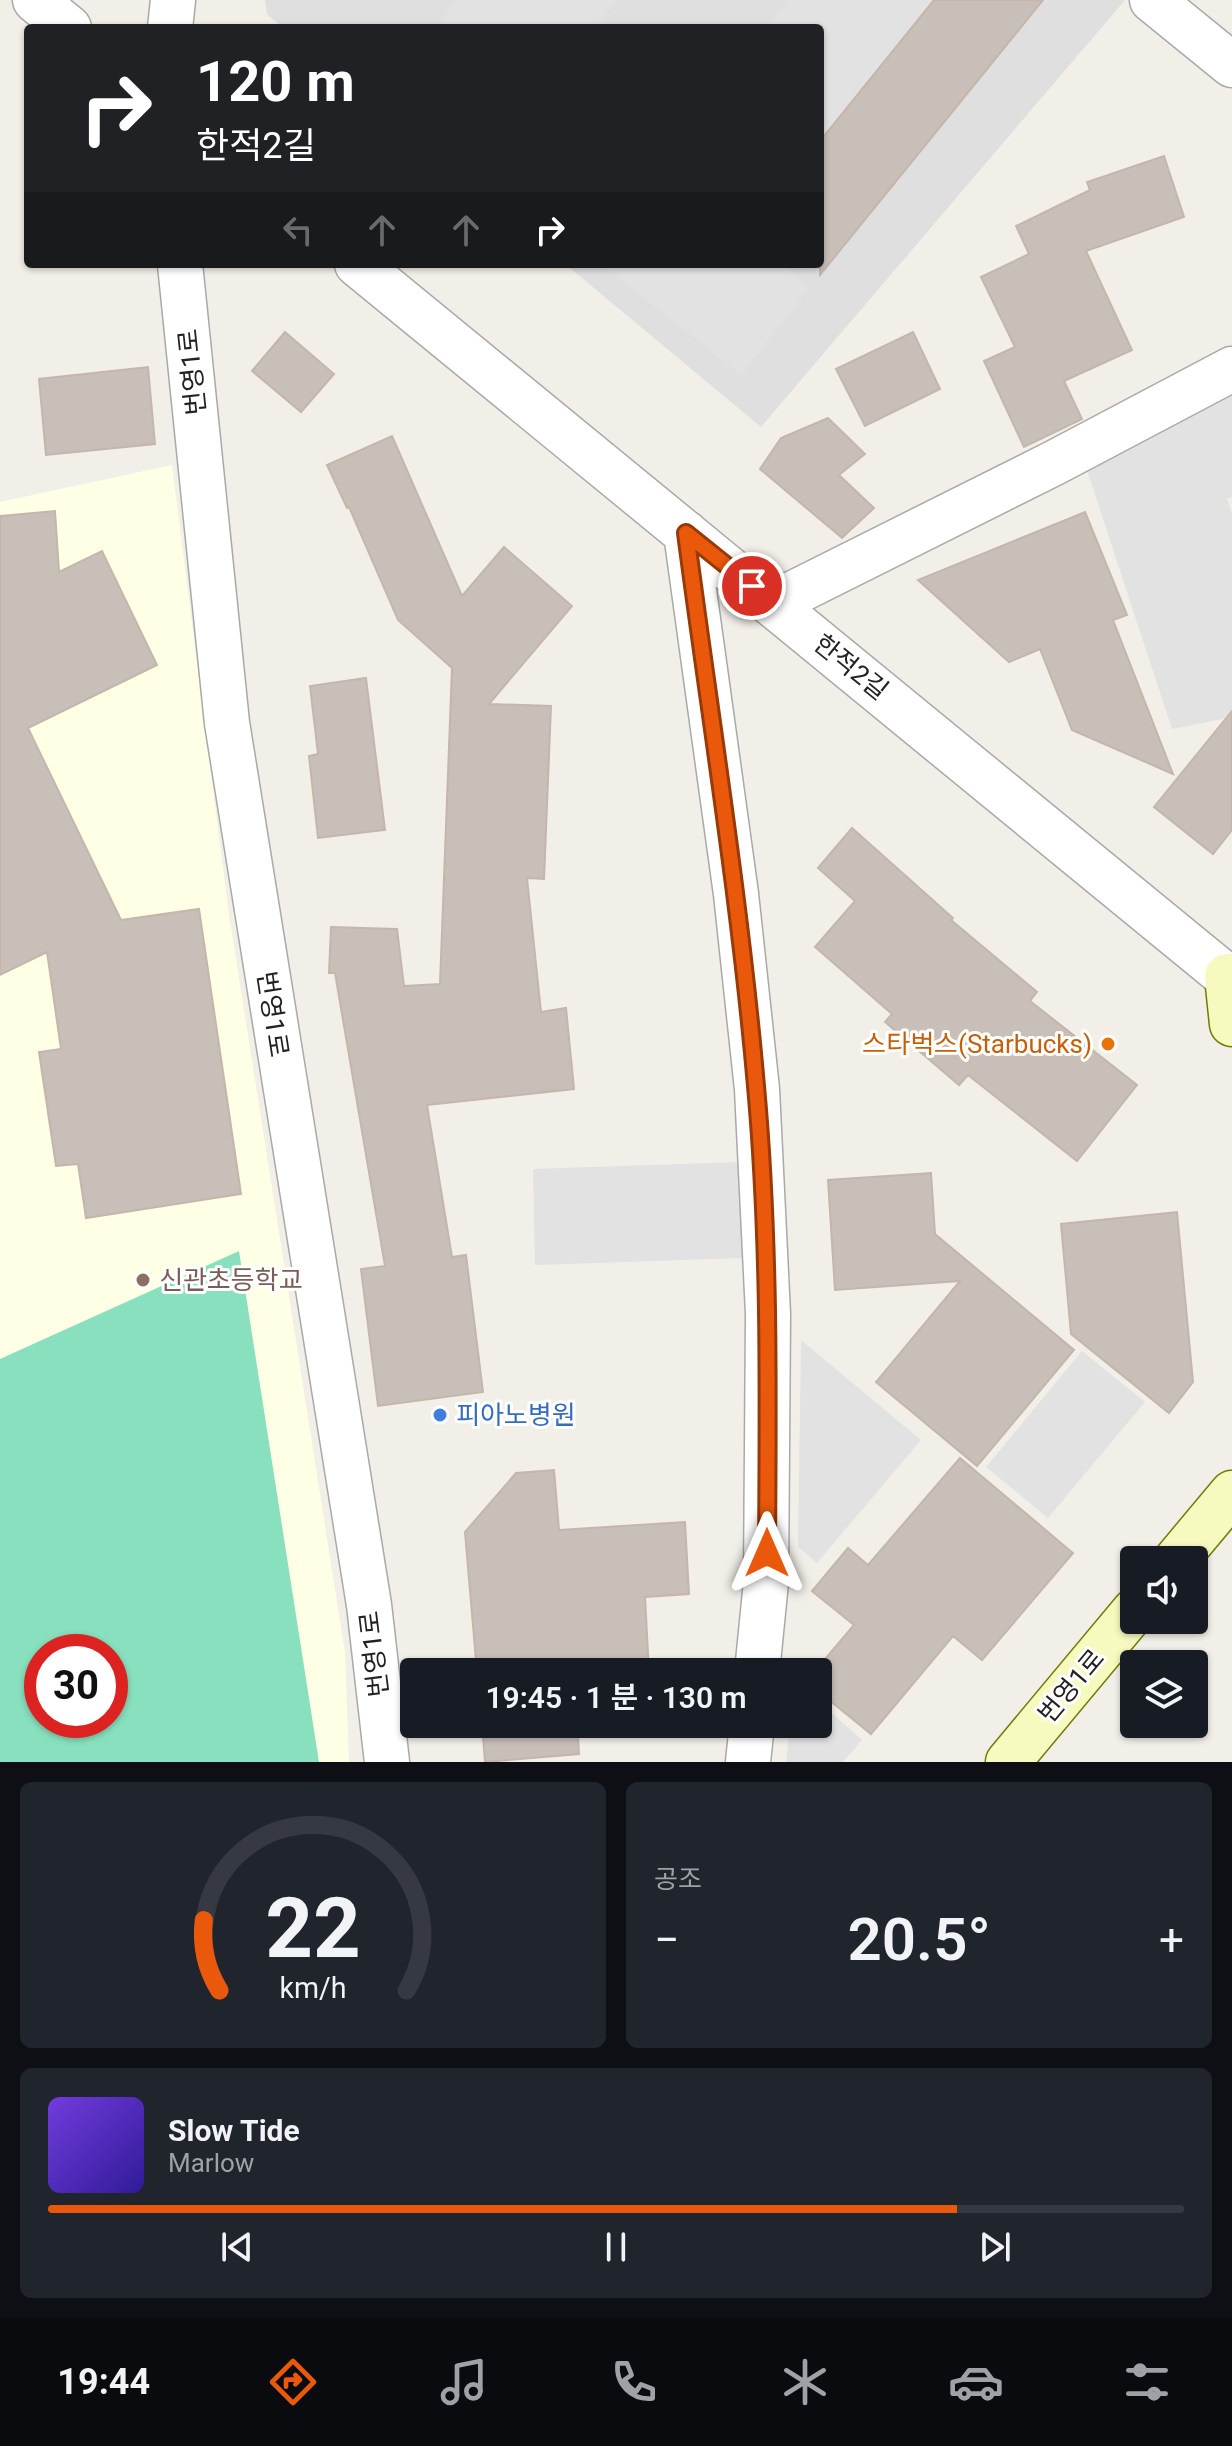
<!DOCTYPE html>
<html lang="ko">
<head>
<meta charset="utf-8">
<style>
	:root { --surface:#171b24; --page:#20242c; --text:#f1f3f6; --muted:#9ea1a6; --line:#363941; --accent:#ea580c }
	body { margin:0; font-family:Roboto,"Noto Sans KR",sans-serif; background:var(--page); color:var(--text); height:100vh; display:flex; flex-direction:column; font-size:30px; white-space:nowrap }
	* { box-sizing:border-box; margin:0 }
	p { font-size:26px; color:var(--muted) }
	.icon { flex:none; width:44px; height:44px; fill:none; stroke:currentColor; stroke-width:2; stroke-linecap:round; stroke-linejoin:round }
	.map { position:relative; height:1762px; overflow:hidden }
	.drawer { display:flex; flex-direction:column; gap:20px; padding:20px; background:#0d0f14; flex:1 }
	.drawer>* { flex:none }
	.guide { position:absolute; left:24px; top:24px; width:800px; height:244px; border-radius:8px; box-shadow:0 2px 6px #0004; background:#202124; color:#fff; overflow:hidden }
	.controls { position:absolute; left:1120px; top:1546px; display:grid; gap:16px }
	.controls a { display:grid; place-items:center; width:88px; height:88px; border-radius:8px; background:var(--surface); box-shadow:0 2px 6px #0004; font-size:40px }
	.speed { position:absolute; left:24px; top:1634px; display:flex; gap:16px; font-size:40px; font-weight:700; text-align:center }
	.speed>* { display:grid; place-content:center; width:104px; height:104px; border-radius:50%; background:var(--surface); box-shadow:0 2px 6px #0004; line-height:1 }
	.speed .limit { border:12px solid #d22; background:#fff; color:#111 }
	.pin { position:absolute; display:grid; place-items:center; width:68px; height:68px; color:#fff; margin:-34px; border:4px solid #fff; border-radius:50%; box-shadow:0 2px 8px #0007 }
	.me { position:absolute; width:88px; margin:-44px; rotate:0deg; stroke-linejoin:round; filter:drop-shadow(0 0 6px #0008) }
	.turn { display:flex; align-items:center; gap:28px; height:168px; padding:0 40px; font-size:36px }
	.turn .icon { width:104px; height:104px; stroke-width:2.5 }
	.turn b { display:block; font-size:56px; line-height:68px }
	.lanes { display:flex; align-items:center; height:76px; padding:0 40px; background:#0003; justify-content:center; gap:40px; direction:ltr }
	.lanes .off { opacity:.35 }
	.big { font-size:60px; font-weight:600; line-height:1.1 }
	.drawer .widget { flex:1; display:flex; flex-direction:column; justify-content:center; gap:12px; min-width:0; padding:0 28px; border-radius:12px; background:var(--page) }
	.drawer .dial { align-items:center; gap:0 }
	.dial svg { height:208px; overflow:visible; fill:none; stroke:var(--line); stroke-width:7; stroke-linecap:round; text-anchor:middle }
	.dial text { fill:var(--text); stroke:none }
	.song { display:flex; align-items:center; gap:24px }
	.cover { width:96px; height:96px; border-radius:12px; background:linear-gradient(135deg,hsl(260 70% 55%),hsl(250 70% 35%)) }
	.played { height:8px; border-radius:4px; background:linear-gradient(90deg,var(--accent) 80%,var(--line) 80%) }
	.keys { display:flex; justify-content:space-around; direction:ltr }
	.heat { display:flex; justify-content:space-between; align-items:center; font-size:44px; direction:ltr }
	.drawer .tiles { flex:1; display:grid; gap:20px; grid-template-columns:1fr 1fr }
	.widget:last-child { grid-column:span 2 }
	.trip { position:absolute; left:400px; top:1658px; width:432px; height:80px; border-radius:8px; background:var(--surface); box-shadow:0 2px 6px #0004; font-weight:600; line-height:80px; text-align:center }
	.tabs { display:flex; height:128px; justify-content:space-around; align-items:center; background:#090b0e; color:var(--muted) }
	.tabs .icon { width:56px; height:56px }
	.tabs .selected { color:var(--accent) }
	.tabs b { font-size:36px; color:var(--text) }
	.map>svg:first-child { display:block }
	.residential { fill:#e0dfdf }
	.education { fill:#ffffe5; fill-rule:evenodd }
	.pitch { fill:#88e0be; fill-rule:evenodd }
	.parking { fill:#e2e2e2 }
	.building { fill:#c7bfb8; stroke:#c4b6ab; stroke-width:2 }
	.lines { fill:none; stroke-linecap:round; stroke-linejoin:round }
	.street-casing { stroke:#a9a9a9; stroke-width:47 }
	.secondary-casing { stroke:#707d05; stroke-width:47 }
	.street { stroke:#fff; stroke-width:44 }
	.secondary { stroke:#f7fabf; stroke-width:44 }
	.route-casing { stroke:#983908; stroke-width:20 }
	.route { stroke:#ea580c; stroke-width:14 }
	.food-dot { fill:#e8710a; stroke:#fff; stroke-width:3 }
	.education-dot { fill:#8d6e63; stroke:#fff; stroke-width:3 }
	.shop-dot { fill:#3f7fe0; stroke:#fff; stroke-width:3 }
	.labels { text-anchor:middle; stroke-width:6; stroke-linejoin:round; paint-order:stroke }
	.street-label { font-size:26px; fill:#222; stroke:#fff }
	.food-label { font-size:26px; fill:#c56008; stroke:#fff; text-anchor:end }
	.education-label { font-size:26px; fill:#785e54; stroke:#fff; text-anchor:start }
	.shop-label { font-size:26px; fill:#366cbe; stroke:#fff; text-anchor:start }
</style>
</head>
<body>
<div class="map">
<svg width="1232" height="1762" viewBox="0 0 1232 1762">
	<rect width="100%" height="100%" fill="#f2efe9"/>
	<path class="residential" d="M265 0H1125L761 427 565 264H820V28H283L267 14Z"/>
	<path class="education" d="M172 465 228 908 345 1653 349 1762H0V502ZM42 1652H110V1720H42Z"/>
	<path class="pitch" d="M239 1251 319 1762H0V1359ZM42 1652H110V1720H42Z"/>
	<path class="parking" d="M457 0H617L595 28H434Z
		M788 0H934L820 141V28H765Z
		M601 264H780L809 288 742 375Z
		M1232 384V497L1227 499 1232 513V717L1172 729 1085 464Z
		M741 1162 744 1258 535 1265 533 1169Z
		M801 1340 921 1440 817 1563 798 1547Z
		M1082 1351 1145 1402 1048 1518 986 1467Z
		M818 1701 862 1740 843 1762H786L790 1724H818Z"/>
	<path class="building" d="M934 0H1043L820 275V141Z
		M1164 156 1184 217 1086 251 1132 350 1064 381 1082 419 1024 447 984 361 1015 347 981 277 1029 254 1016 226 1090 190 1087 182Z
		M285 332 334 374 301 412 252 371Z
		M913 332 940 389 865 426 836 369Z
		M148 367 155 444 46 455 39 379Z
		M828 418 865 454 839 475 874 508 842 538 760 469 781 438Z
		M392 436 462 596 504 547 572 606 489 704 551 706 544 879 527 878 541 1012 566 1008 574 1089 427 1105 452 1257 466 1255 483 1392 378 1406 361 1269 385 1266 335 973H329L331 927 397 929 404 986 440 984 452 668 398 620 349 507 347 508 327 465Z
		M55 511 59 572 102 551 157 665 28 728 121 920 199 909 241 1194 86 1218 78 1164 56 1166 39 1052 61 1049 47 952 0 975V516Z
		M1085 512 1127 615 1113 620 1173 774 1072 730 1040 649 1009 662 918 580Z
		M366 678 385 830 318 838 309 756 318 754 310 686Z
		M1232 711V830L1213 854 1154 807Z
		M852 828 953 918 951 920 1037 992 1030 1001 1137 1085 1077 1161 968 1075 959 1085 885 1022 892 1014 815 947 855 901 818 868Z
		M931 1173 935 1234 1074 1350 977 1466 876 1382 960 1281 835 1290 828 1180Z
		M1177 1212 1193 1382 1169 1413 1071 1334 1061 1224Z
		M960 1458 1073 1553 982 1660 953 1636 871 1734 818 1691V1672H814L854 1625 812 1591 848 1548 868 1565Z
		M554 1470 559 1530 685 1522 689 1594 645 1597 649 1672H477L465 1532 516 1473Z
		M482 1724H652L653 1731 578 1735 579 1754 485 1762Z"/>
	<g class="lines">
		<g class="street-casing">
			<path id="street" d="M35 0 69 28
				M1152 0 1232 65
				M170 28 173 0
				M180 264 227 723 369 1605 387 1762
				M357 264 1232 981
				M686 533 736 894 757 1089 768 1314 766 1582 757 1672
				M774 603 1054 463 1232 369
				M748 1762 752 1724"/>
		</g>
		<g class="secondary-casing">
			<path id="secondary" d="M1232 976H1227L1232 1024
				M1176 1560 1232 1493
				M1008 1762 1134 1611"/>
		</g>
		<use href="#street" class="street"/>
		<use href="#secondary" class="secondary"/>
	</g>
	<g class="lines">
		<g class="route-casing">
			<path id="route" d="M752 586 686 533C710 717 740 901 756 1086 770 1241 768 1397 767 1553"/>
		</g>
		<use href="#route" class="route"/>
	</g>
	<circle class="food-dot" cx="1108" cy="1044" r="8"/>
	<circle class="education-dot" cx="143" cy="1280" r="8"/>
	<circle class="shop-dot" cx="440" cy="1415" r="8"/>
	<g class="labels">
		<g class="street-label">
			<text transform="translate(192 372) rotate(-96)" y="9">번영1로</text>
			<text transform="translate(851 667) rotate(39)" y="9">한적2길</text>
			<text transform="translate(273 1014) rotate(81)" y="9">번영1로</text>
			<text transform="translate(374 1654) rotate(-97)" y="9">번영1로</text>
			<text transform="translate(1071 1686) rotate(-50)" y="9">번영1로</text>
		</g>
		<g class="food-label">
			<text x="1092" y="1053">스타벅스(Starbucks)</text>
		</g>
		<g class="education-label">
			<text x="159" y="1289">신관초등학교</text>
		</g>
		<g class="shop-label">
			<text x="456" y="1424">피아노병원</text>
		</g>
	</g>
</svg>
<div class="controls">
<a><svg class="icon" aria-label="sound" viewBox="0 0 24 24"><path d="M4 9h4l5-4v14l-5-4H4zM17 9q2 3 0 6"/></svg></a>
<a><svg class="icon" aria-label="layers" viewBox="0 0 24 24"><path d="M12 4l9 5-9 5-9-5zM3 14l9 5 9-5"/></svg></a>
</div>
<div class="speed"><div class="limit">30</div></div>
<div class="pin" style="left:752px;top:586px;background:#d93025"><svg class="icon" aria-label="arrive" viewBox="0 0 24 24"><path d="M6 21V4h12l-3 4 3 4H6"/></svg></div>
<svg class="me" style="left:767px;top:1553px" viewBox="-20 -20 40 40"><path d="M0-17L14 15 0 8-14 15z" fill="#ea580c" stroke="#fff" stroke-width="4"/></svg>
<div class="trip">19:45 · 1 분 · 130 m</div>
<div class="guide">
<div class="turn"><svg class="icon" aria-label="right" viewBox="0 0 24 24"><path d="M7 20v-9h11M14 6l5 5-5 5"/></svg><div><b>120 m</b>한적2길</div></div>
<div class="lanes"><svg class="icon off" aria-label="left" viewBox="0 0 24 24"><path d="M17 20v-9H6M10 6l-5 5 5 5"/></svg><svg class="icon off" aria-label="ahead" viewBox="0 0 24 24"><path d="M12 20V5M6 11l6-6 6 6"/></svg><svg class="icon off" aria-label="ahead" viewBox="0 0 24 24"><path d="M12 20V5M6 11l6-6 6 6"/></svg><svg class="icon" aria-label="right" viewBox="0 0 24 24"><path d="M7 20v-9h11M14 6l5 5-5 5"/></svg></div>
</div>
</div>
<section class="drawer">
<div class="tiles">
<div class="widget dial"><svg viewBox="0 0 100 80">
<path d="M14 69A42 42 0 1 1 86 69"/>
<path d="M14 69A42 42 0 0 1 8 42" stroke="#ea580c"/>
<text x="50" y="56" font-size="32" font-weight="700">22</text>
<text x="50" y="72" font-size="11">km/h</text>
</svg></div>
<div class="widget"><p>공조</p>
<div class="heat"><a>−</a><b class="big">20.5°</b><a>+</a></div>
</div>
<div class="widget">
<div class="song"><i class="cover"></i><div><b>Slow Tide</b><p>Marlow</p></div></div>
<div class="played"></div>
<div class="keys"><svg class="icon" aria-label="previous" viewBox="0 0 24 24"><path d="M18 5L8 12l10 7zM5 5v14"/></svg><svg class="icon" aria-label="pause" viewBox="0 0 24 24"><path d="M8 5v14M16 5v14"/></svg><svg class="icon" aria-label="next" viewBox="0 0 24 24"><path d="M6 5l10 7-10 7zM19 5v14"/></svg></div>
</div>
</div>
</section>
<nav class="tabs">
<b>19:44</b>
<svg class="icon selected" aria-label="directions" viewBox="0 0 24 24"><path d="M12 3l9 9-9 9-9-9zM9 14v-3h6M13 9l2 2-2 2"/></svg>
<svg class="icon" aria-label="music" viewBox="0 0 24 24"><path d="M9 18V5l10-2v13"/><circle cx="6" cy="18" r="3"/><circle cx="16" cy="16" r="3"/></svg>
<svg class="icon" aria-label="phone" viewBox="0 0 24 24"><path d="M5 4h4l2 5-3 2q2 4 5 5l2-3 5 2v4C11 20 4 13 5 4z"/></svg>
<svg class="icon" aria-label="climate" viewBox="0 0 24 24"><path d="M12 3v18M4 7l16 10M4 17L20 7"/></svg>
<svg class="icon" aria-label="car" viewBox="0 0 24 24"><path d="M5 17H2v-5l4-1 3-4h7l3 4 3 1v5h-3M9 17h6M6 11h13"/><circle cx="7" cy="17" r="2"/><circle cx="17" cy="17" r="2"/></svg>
<svg class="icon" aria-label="filters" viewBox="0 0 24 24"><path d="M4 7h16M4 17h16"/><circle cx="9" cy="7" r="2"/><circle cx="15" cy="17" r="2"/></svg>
</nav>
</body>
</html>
